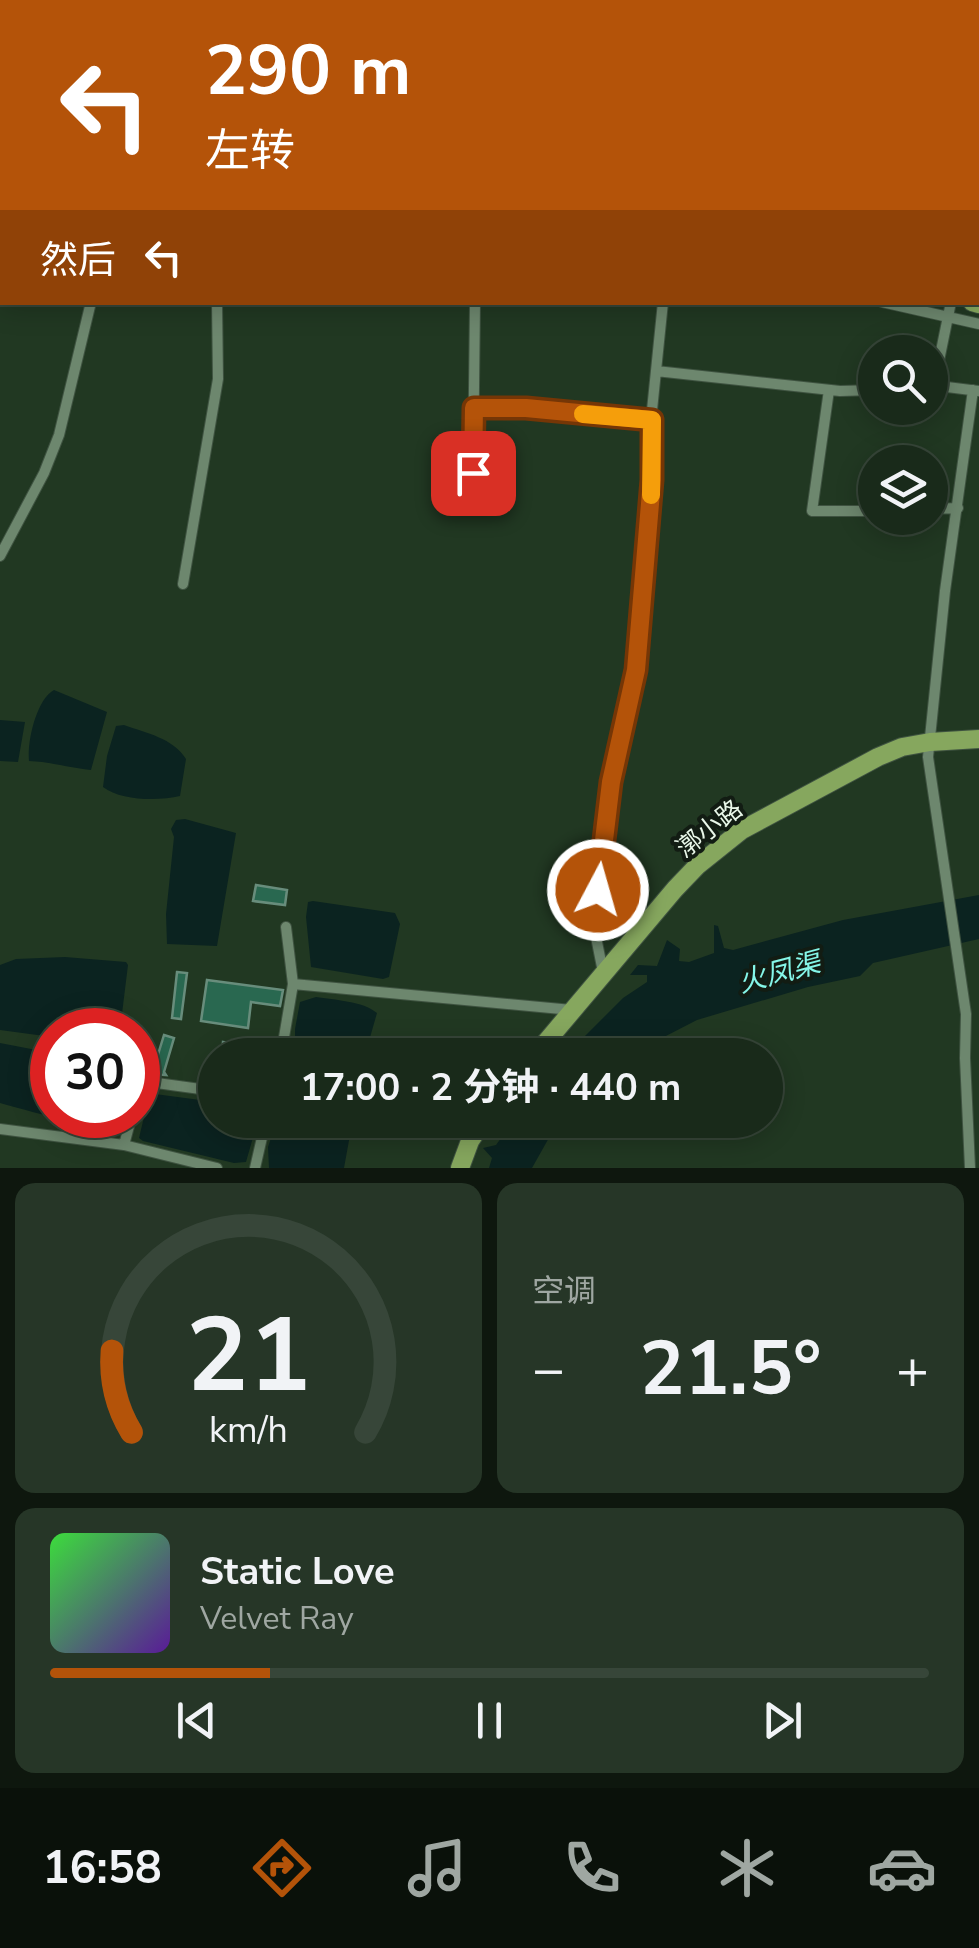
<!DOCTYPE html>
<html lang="zh">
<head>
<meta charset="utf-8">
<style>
	:root { --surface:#192a1a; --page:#263627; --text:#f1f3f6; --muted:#9fa7a2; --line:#374639; --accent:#b45309 }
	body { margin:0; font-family:"Nunito Sans","Noto Sans SC",sans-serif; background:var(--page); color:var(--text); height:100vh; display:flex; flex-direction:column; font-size:38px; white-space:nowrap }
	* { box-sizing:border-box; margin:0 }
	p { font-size:32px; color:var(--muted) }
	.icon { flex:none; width:55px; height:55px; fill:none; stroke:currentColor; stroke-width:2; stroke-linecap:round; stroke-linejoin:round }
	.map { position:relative; height:1168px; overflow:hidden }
	.panel { display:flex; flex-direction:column; gap:15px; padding:15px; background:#0e170e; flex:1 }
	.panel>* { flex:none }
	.top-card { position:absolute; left:0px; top:0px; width:980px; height:305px; box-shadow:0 5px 25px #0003,0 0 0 2px var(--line); background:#b45309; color:#fff; overflow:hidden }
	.controls { position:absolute; left:858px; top:335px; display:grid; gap:20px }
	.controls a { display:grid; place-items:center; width:90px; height:90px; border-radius:50%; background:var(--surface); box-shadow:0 5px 25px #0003,0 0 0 2px var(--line); font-size:50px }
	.speed { position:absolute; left:30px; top:1008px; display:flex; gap:20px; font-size:50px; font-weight:700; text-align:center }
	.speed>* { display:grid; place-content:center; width:130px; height:130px; border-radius:50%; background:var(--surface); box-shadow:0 5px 25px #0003,0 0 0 2px var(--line); line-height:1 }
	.speed .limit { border:15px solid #d22; background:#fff; color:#111 }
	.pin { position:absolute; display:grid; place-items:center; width:85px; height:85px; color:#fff; margin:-42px; border-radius:20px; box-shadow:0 5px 15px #0006 }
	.me { position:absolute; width:110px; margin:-55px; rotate:6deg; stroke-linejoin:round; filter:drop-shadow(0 0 8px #0008) }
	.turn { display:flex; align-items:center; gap:35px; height:210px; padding:0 40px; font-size:45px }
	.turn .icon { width:130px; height:130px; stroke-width:2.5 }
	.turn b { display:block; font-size:70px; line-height:85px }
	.then { display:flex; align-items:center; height:95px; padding:0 40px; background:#0003; gap:20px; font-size:38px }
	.big { font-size:75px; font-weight:700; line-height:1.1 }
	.panel .card { flex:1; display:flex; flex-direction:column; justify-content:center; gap:15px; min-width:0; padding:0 35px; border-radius:20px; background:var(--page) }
	.panel .dial { align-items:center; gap:0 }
	.dial svg { height:260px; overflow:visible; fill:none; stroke:var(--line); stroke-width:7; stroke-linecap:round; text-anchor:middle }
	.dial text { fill:var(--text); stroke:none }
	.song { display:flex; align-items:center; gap:30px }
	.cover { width:120px; height:120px; border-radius:15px; background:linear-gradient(135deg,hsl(120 70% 55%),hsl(270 70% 35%)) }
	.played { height:10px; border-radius:5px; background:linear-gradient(90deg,var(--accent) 25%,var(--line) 25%) }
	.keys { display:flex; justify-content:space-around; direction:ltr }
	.heat { display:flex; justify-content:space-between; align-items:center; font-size:55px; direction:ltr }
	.panel .tiles { flex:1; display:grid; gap:15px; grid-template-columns:1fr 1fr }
	.card:last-child { grid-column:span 2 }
	.trip { position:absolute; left:198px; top:1038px; width:585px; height:100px; border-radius:50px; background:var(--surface); box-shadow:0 5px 25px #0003,0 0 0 2px var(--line); font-weight:700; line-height:100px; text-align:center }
	.tab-bar { display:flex; height:160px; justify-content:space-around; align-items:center; background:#0a110a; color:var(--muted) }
	.tab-bar .icon { width:70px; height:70px }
	.tab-bar .current { color:var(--accent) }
	.tab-bar b { font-size:45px; color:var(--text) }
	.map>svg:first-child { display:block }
	.water { fill:#0b2320 }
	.building { fill:#296850; stroke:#688d7c; stroke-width:2.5 }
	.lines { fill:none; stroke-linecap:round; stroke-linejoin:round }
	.minor-casing { stroke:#3f5341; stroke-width:12 }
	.primary-casing { stroke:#3f5341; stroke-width:20 }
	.path { stroke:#8ea08f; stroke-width:2.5; stroke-dasharray:10 5; stroke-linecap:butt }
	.minor { stroke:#6d876e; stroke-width:10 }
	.primary { stroke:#86a75e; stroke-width:18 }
	.route-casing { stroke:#753606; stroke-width:25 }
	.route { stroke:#b45309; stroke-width:18 }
	.slow { stroke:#f59e0b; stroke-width:18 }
	.labels { text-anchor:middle; stroke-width:8; stroke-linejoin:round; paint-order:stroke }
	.street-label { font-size:25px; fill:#eaf8ea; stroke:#121c13 }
	.water-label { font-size:28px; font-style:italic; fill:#85f6e8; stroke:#121c13 }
</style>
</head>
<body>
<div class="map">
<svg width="979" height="1168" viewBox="0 0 979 1168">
	<rect width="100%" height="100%" fill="#213822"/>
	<path class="water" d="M54 690 107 712 91 770C70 768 52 762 29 761 27 742 36 700 54 690Z
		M0 720 25 722 18 762 0 761Z
		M124 725C146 733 173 738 186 759L180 796C159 801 121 801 103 787L107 756 116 726Z
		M185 819 236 833 217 946 167 944 166 914 174 837 171 829 176 820Z
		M979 895V939L873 963 860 976 808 987 697 1020 629 1055H566L623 998 647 982V975H630L638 965 657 966 667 940 680 949 679 961 689 962 714 953V925L718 926 724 948 733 950 843 920Z
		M313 901 395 913 400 924 389 977 383 979 311 967 306 917 308 902Z
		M65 957 126 962 128 965 120 1030H52V1037L0 1030V965L16 959Z
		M316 997C334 1000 363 1001 377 1013L365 1055H295V1029L300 1002Z
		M0 1043 52 1053V1115H117L112 1125C78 1126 33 1112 0 1103Z
		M155 1094 215 1102V1120H258L246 1162 234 1163 143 1141 139 1138 149 1096Z
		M277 1120H348L350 1135 344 1168H269L268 1147Z
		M514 1120H559L532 1168H489L492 1158 483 1148 496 1145Z"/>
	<path class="building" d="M256 885 287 890 285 905 253 901Z
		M177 972 187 973 181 1019 172 1018Z
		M207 980 283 990 280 1006 251 1002 248 1028 201 1021Z
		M164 1035 174 1038 164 1072 166 1075 152 1074Z
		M480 1041 509 1044 508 1055 479 1053Z
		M223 1042 273 1049 272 1055 222 1054Z"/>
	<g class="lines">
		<g class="minor-casing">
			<path id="minor" d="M185 0V2
				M478 2V0
				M682 2V0
				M0 235H2
				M978 278H979
				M0 282 2 281
				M882 302 979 324
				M656 371 840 391 875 390
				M931 385 979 391
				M934 385 951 302
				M829 390 812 511H875
				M474 408H526L651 420
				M473 473 475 302
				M930 509 958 508
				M0 556 44 473 59 435 91 302
				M183 584 218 379 217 302
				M603 972 594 927 611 782 636 670 652 479 651 420 663 302
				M293 984 572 1010
				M281 1055 293 984 286 927
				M138 1097 142 1081 215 1091
				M0 1129 124 1145 217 1168
				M124 1145 132 1115
				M255 1168 266 1120
				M970 1168 965 1058 966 1014 928 757 945 591 973 390"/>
		</g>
		<g class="primary-casing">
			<path id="primary" d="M0 255H2
				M972 302 979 304
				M535 1055 675 889 697 866 742 830 878 757 902 747 930 742 979 739
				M460 1168 470 1141 484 1120"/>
		</g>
		<path class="path" d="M801 2V0"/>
		<use href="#minor" class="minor"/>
		<use href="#primary" class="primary"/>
	</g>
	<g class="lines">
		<g class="route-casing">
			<path id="route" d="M473 473 474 408H526L652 420V480L636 670 611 782 598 890"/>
		</g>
		<use href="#route" class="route"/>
		<path class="slow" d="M583 414 652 420 651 495"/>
	</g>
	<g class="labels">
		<g class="street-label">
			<text transform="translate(709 828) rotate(-38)" y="9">漷小路</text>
		</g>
		<g class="water-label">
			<text transform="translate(779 972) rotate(-15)" y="10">火凤渠</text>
		</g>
	</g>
</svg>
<div class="controls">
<a><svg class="icon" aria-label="search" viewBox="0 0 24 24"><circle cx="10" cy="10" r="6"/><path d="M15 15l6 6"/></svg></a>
<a><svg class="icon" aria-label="layers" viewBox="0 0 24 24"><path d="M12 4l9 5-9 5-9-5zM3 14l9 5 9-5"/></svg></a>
</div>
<div class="speed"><div class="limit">30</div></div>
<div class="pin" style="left:473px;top:473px;background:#d93025"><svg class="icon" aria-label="arrive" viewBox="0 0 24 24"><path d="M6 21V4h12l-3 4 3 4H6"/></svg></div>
<svg class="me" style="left:598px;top:890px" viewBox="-20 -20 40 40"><circle r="17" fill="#b45309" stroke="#fff" stroke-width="3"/><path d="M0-11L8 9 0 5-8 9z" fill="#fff"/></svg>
<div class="trip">17:00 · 2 分钟 · 440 m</div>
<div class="top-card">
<div class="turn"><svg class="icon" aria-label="left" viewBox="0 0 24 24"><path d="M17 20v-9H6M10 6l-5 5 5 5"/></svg><div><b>290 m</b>左转</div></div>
<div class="then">然后<svg class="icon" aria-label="left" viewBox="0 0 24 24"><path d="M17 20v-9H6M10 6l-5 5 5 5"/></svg></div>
</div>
</div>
<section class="panel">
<div class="tiles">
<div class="card dial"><svg viewBox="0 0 100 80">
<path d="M14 69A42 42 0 1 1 86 69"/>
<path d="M14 69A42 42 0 0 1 8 44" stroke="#b45309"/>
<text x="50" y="56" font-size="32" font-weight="700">21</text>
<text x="50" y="72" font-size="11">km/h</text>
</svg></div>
<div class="card"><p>空调</p>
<div class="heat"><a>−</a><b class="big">21.5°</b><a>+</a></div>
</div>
<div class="card">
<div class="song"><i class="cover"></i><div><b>Static Love</b><p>Velvet Ray</p></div></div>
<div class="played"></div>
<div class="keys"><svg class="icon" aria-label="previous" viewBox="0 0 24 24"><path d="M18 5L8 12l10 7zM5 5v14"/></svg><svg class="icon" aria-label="pause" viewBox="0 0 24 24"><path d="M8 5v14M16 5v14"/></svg><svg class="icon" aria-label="next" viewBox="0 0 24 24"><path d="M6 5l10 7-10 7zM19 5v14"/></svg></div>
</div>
</div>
</section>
<nav class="tab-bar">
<b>16:58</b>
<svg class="icon current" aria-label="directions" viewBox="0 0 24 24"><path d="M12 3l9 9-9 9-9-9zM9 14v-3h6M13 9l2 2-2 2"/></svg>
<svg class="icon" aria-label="music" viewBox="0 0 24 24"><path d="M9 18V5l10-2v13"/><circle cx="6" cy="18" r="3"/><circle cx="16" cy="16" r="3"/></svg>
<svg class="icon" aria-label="phone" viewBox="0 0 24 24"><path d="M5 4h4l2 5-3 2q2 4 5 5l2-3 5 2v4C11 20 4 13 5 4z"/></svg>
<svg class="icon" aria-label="climate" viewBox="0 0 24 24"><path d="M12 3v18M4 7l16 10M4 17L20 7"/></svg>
<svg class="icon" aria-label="car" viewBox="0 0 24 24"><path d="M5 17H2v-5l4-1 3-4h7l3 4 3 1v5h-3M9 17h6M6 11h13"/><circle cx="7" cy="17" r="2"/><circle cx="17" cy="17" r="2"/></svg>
</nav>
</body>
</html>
